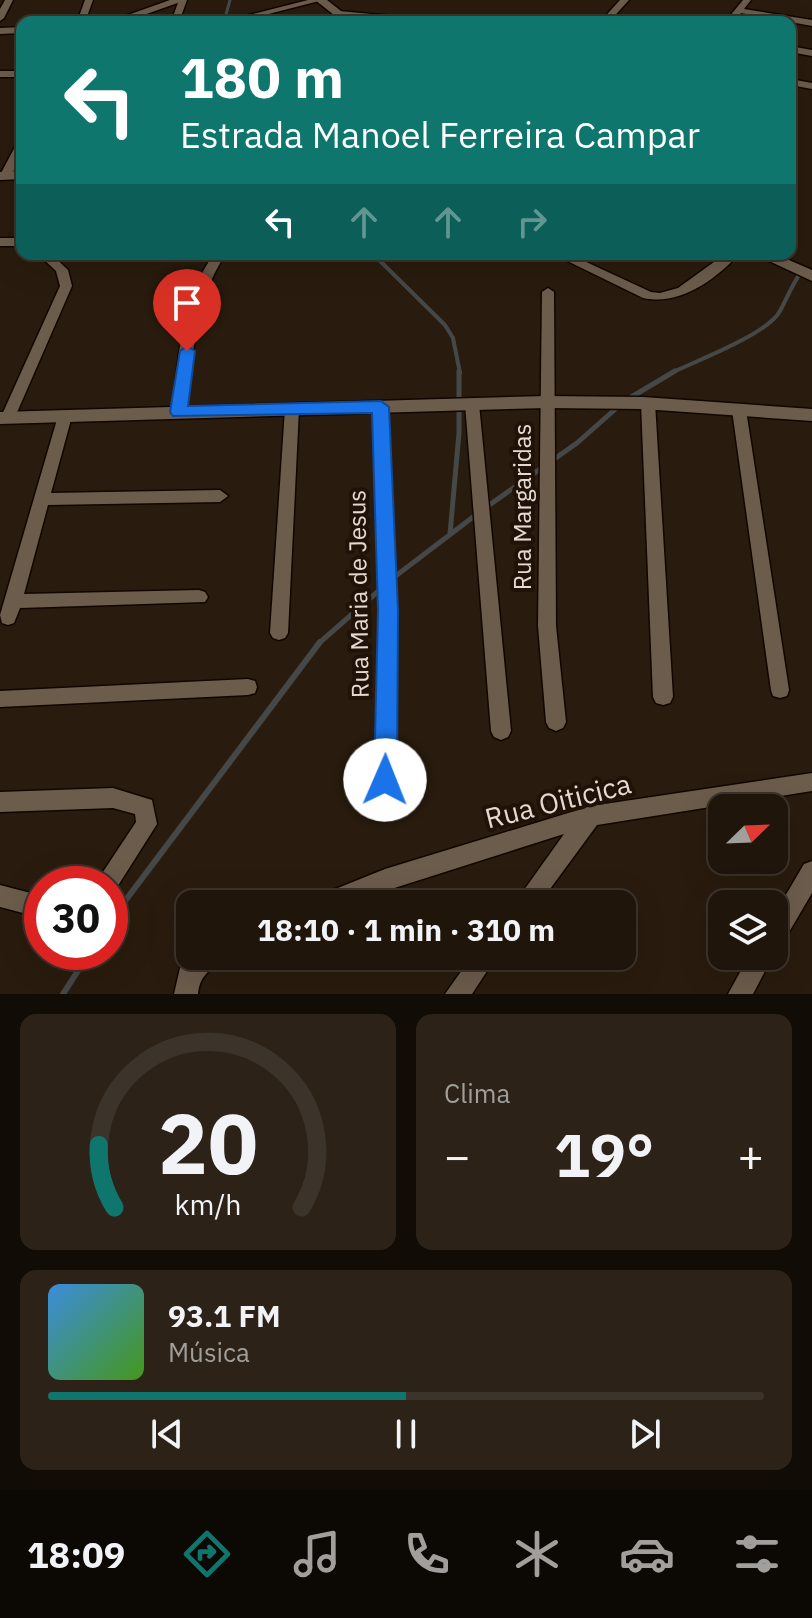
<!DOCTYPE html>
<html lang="pt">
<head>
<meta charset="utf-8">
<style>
	:root { --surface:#1f150a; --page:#2c2218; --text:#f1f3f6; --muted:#a19f9c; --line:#3c342b; --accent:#0f766e }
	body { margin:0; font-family:"IBM Plex Sans",sans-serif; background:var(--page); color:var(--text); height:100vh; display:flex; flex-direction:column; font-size:30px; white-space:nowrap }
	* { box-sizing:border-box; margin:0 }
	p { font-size:26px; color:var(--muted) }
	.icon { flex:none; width:44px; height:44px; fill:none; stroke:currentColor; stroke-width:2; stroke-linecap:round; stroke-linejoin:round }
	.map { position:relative; height:994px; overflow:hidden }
	.panel { display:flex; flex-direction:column; gap:20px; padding:20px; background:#110c06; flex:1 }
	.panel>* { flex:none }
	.guide { position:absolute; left:16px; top:16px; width:780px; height:244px; border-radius:16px; box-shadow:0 8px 32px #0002,0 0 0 2px var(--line); background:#0f766e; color:#fff; overflow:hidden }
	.needle { width:52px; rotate:67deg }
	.buttons { position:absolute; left:708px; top:794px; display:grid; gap:16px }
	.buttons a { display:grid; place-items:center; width:80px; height:80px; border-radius:16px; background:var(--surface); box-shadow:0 8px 32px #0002,0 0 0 2px var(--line); font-size:40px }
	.speed { position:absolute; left:24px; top:866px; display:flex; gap:16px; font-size:40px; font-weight:700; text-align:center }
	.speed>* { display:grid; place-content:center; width:104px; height:104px; border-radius:50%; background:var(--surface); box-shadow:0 8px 32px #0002,0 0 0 2px var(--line); line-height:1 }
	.speed .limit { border:12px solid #d22; background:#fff; color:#111 }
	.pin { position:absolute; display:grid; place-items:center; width:68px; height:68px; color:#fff; margin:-82px -34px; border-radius:50% 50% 50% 0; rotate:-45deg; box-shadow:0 0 8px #0007 }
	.pin .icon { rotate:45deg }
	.me { position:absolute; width:88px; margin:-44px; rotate:1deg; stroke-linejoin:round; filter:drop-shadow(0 0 6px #0008) }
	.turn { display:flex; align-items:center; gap:28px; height:168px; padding:0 32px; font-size:36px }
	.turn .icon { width:104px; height:104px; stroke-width:2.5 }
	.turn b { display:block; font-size:56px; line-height:68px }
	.lanes { display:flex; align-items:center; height:76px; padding:0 32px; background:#0003; justify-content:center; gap:40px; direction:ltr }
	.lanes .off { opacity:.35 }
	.big { font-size:60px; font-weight:800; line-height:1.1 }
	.panel .widget { flex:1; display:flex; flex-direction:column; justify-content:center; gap:12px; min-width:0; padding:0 28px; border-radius:16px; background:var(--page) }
	.panel .dial { align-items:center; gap:0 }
	.dial svg { height:208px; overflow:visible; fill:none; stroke:var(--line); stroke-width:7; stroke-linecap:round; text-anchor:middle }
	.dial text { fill:var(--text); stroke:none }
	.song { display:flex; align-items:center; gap:24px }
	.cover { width:96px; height:96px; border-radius:12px; background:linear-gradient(135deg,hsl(210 70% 55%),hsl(100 70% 35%)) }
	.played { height:8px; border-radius:4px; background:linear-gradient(90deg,var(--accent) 50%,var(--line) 50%) }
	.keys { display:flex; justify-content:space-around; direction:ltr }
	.heat { display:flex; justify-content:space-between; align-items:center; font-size:44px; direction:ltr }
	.panel .tiles { flex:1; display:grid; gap:20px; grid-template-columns:1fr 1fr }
	.widget:last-child { grid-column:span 2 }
	.trip { position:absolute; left:176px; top:890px; width:460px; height:80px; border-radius:16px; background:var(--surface); box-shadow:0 8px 32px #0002,0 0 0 2px var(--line); font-weight:800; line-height:80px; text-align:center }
	.dock { display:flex; height:128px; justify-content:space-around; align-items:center; background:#0c0804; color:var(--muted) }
	.dock .icon { width:56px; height:56px }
	.dock .active { color:var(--accent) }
	.dock b { font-size:36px; color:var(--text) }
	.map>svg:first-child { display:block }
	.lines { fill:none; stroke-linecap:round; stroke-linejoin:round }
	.stream-far3 { stroke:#444848; stroke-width:3 }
	.stream-far2 { stroke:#444848; stroke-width:4 }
	.stream-far1 { stroke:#444848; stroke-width:5 }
	.stream { stroke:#444848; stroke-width:6 }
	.minor-casing { stroke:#120600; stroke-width:3 }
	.tertiary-casing { stroke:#120600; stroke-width:3 }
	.minor { fill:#6c5c4c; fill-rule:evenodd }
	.tertiary { fill:#6c5c4c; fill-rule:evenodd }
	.route { fill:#1a73e8; stroke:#114b97; stroke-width:2 }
	.labels { text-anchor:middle; stroke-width:8; stroke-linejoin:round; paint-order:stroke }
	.street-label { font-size:24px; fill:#e4dad1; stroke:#201206 }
	.near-street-label { font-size:28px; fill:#e4dad1; stroke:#201206 }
</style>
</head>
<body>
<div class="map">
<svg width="812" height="994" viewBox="0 0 812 994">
	<rect width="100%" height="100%" fill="#291c0e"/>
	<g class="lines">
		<path class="stream-far3" d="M224 22 230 0"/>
		<path class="stream-far2" d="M373 254 445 325 453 338 460 373
			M671 373C696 361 768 334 780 311 787 298 792 285 801 272"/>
		<path class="stream-far1" d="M628 399 675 371
			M485 508 577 443 620 405
			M450 534 459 433V371
			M393 578 477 514
			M318 644 383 587"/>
		<path class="stream" d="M110 921 320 642
			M63 994 90 952"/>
		<g class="minor-casing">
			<path id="minor" d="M5 0H13L4 18 0 21V9Z
				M85 0H93L85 22H77Z
				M179 0H187L179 22H171Z
				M308 0H323L249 19 245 16Z
				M620 0H629L609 22H600Z
				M743 0H751L744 9 812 20V26L741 13 734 22H725Z
				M339 11 425 19 429 22H397L336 16 335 14Z
				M790 46 812 50V56L790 52Z
				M0 71H22V77H0Z
				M790 79 812 83V89L790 85Z
				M22 140V153L11 176 1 178 0 175 17 143Z
				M0 238H22V246H0Z
				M38 254H51L68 270 72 286 15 417 8 422 1 417 60 286 56 271Z
				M214 254H226C194 300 193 357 186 412L179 417 172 412C179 358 180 300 214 254Z
				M553 254H569L651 292 660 293 678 288 725 254H739C715 280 680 306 643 298Z
				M548 288 554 292 556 626 566 722 563 728 556 731 549 728 546 722 538 626 542 292Z
				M648 398 655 403 673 697 670 703 663 705 656 703 653 697 641 403Z
				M472 399 479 404 511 731 508 737 501 740 494 737 491 731 465 404Z
				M381 402 388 407 397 610 395 780 392 787 385 789 378 787 375 780 379 610 374 407Z
				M292 404 299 409 288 633 285 638 279 640 273 638 270 633 285 409Z
				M739 405 746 410 789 690 787 696 780 698 773 696 771 690 732 410Z
				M65 411 72 416 51 493 220 490 228 496 220 502 48 505 24 594 199 590 205 592 208 597 205 602 20 608 14 623 8 625 2 623 0 615 58 416Z
				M248 679 255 681 257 687 255 693 248 695 0 707V691Z
				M812 773V791L597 825 539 904H514L564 834 385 891 353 904H315L318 896 385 869 591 806Z
				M113 788 152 800 157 824 114 892 110 893V884H95L136 822 135 814 113 808 0 812V792Z
				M812 861V893L782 944 774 947V915L804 864Z
				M0 885 42 896V918L0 907Z
				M191 956H218C211 974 200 973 198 994H174L180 968Z
				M472 956H497L472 994H445Z
				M749 956H773L753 994H728Z"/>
		</g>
		<g class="tertiary-casing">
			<path id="tertiary" d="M170 0H186L124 22H108Z
				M315 0H327L355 22H343Z
				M22 27V33L0 34V28Z
				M22 171V179L0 180V172Z
				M754 254H775L812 270V281Z
				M546 396 643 397 812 409V421L643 409 546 408 0 424V412Z"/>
		</g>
		<use href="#minor" class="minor"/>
		<use href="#tertiary" class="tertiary"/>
	</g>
	<path class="route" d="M187 346 195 351 188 406 381 401 389 407 398 610 397 780 394 787 385 791 377 787 374 780 378 610 372 413 173 416 170 412 180 351Z"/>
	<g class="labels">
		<g class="street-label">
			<text transform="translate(523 507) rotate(-90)" y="8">Rua Margaridas</text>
			<text transform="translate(359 594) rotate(-91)" y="8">Rua Maria de Jesus</text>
		</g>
		<g class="near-street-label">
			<text transform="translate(558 801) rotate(-14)" y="10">Rua Oiticica</text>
		</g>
	</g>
</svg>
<div class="buttons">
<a><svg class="needle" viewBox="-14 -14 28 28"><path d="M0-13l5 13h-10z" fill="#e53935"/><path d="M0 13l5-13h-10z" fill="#a19f9c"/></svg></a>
<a><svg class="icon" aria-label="layers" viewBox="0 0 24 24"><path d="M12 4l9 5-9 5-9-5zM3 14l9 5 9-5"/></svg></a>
</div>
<div class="speed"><div class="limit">30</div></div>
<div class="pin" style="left:187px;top:351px;background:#d93025"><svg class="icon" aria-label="arrive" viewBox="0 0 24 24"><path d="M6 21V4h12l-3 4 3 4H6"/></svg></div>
<svg class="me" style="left:385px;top:780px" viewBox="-20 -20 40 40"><circle r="19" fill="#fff"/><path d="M0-13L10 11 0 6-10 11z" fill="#1a73e8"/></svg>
<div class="trip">18:10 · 1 min · 310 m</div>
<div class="guide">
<div class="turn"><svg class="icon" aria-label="left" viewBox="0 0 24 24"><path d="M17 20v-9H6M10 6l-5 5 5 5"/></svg><div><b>180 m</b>Estrada Manoel Ferreira Campar</div></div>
<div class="lanes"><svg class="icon" aria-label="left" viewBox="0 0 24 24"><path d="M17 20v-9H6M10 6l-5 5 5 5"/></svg><svg class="icon off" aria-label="ahead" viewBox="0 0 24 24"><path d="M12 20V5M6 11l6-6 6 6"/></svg><svg class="icon off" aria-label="ahead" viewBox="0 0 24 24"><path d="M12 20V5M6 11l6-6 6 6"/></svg><svg class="icon off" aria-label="right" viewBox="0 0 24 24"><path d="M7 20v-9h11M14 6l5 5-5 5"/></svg></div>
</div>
</div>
<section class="panel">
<div class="tiles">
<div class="widget dial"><svg viewBox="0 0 100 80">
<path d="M14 69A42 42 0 1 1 86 69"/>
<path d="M14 69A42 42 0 0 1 8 45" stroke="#0f766e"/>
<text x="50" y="56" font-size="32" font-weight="700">20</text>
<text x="50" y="72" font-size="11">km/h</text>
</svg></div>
<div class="widget"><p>Clima</p>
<div class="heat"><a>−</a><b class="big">19°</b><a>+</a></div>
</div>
<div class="widget">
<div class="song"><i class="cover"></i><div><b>93.1 FM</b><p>Música</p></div></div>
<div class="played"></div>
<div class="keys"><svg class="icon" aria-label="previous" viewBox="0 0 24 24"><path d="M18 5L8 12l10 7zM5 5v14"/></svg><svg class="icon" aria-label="pause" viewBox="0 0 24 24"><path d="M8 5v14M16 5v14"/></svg><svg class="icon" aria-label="next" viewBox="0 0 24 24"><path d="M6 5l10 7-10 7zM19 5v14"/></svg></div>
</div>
</div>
</section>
<nav class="dock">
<b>18:09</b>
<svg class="icon active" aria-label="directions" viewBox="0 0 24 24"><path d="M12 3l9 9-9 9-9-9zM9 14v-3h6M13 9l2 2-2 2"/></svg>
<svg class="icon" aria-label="music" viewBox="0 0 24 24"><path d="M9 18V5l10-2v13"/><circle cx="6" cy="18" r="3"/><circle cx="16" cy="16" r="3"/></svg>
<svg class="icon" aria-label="phone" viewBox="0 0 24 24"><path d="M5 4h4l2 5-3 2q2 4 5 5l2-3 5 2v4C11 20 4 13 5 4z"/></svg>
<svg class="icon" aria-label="climate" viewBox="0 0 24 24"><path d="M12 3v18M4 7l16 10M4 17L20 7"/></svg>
<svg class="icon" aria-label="car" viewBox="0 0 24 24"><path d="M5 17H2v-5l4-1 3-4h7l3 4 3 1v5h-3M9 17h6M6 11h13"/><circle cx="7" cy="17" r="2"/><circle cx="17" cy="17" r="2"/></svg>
<svg class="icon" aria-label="filters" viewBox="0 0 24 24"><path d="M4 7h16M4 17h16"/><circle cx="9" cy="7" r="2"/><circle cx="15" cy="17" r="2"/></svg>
</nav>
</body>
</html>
